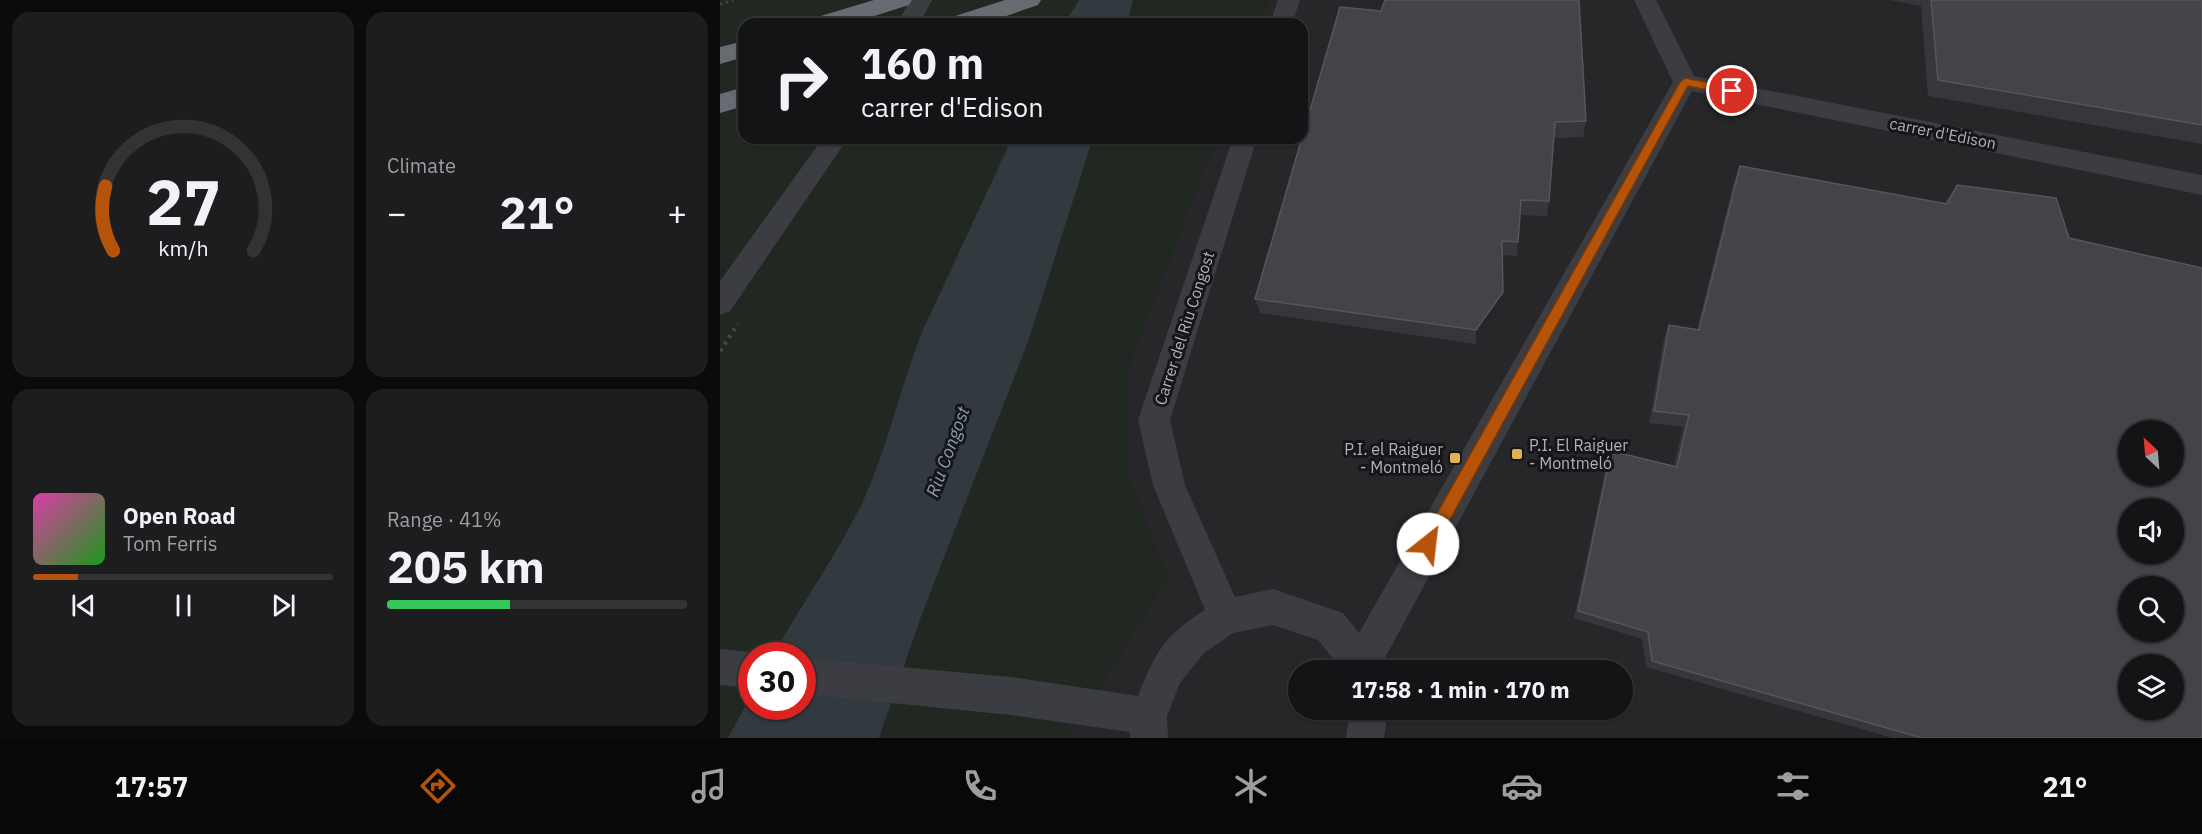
<!DOCTYPE html>
<html lang="en">
<head>
<meta charset="utf-8">
<style>
	:root { --surface:#141416; --page:#1d1d1f; --text:#f1f3f6; --muted:#9d9ea1; --line:#333335; --accent:#b45309 }
	body { margin:0; font-family:"IBM Plex Sans",sans-serif; background:var(--page); color:var(--text); height:100vh; display:flex; flex-direction:column; font-size:22px; white-space:nowrap }
	* { box-sizing:border-box; margin:0 }
	p { font-size:20px; color:var(--muted) }
	.icon { flex:none; width:33px; height:33px; fill:none; stroke:currentColor; stroke-width:2; stroke-linecap:round; stroke-linejoin:round }
	.map { position:relative; flex:1; overflow:hidden }
	.panel { display:flex; flex-direction:column; gap:12px; padding:12px; background:#0b0b0c; width:720px }
	.panel>* { flex:none }
	.banner { position:absolute; left:18px; top:18px; width:570px; height:126px; border-radius:18px; box-shadow:0 2px 4px #0004,0 0 0 2px var(--line); background:#141416; color:var(--text); overflow:hidden }
	.needle { width:39px; rotate:334deg }
	.fabs { position:absolute; left:1398px; top:420px; display:grid; gap:12px }
	.fabs a { display:grid; place-items:center; width:66px; height:66px; border-radius:50%; background:var(--surface); box-shadow:0 2px 4px #0004,0 0 0 2px var(--line); font-size:30px }
	.speed { position:absolute; left:18px; top:642px; display:flex; gap:12px; font-size:30px; font-weight:700; text-align:center }
	.speed>* { display:grid; place-content:center; width:78px; height:78px; border-radius:50%; background:var(--surface); box-shadow:0 2px 4px #0004,0 0 0 2px var(--line); line-height:1 }
	.speed .limit { border:9px solid #d22; background:#fff; color:#111 }
	.pin { position:absolute; display:grid; place-items:center; width:51px; height:51px; color:#fff; margin:-26px; border:3px solid #fff; border-radius:50%; box-shadow:0 2px 6px #0007 }
	.me { position:absolute; width:66px; margin:-33px; rotate:29deg; stroke-linejoin:round; filter:drop-shadow(0 0 4px #0008) }
	.turn { display:flex; align-items:center; gap:21px; height:126px; padding:0 24px; font-size:27px }
	.turn .icon { width:78px; height:78px; stroke-width:2.5 }
	.turn b { display:block; font-size:42px; line-height:51px }
	.big { font-size:45px; font-weight:800; line-height:1.1 }
	.panel .tile { flex:1; display:flex; flex-direction:column; justify-content:center; gap:9px; min-width:0; padding:0 21px; border-radius:18px; background:var(--page) }
	.panel .dial { align-items:center; gap:0 }
	.dial svg { height:156px; overflow:visible; fill:none; stroke:var(--line); stroke-width:7; stroke-linecap:round; text-anchor:middle }
	.dial text { fill:var(--text); stroke:none }
	.song { display:flex; align-items:center; gap:18px }
	.cover { width:72px; height:72px; border-radius:9px; background:linear-gradient(135deg,hsl(320 70% 55%),hsl(120 70% 35%)) }
	.played { height:6px; border-radius:3px; background:linear-gradient(90deg,var(--accent) 15%,var(--line) 15%) }
	.keys { display:flex; justify-content:space-around; direction:ltr }
	.heat { display:flex; justify-content:space-between; align-items:center; font-size:33px; direction:ltr }
	.charge { height:9px; border-radius:4px; background:linear-gradient(90deg,#34c759 41%,var(--line) 0) }
	.panel .tiles { flex:1; display:grid; gap:12px; grid-template-columns:repeat(2,1fr) }
	.trip { position:absolute; left:568px; top:660px; width:345px; height:60px; border-radius:30px; background:var(--surface); box-shadow:0 2px 4px #0004,0 0 0 2px var(--line); font-weight:800; line-height:60px; text-align:center }
	.dock { display:flex; height:96px; justify-content:space-around; align-items:center; background:#080809; color:var(--muted) }
	.dock .icon { width:42px; height:42px }
	.dock .current { color:var(--accent) }
	.dock b { font-size:27px; color:var(--text) }
	main { display:flex; flex:1; min-height:0 }
	.map>svg:first-child { display:block }
	.built { fill:#27272a; fill-rule:evenodd }
	.green { fill:#212822 }
	.water { fill:#323a40 }
	.lines { fill:none; stroke-linecap:round; stroke-linejoin:round }
	.path-far1 { stroke:#434449; stroke-width:3; stroke-dasharray:2 4; stroke-linecap:butt }
	.path { stroke:#434449; stroke-width:4.5; stroke-dasharray:3 5; stroke-linecap:butt }
	.street { fill:#3c3d42; fill-rule:evenodd }
	.highway { fill:#696b72; fill-rule:evenodd }
	.wall { fill:#37373b }
	.shaded-wall { fill:#262629 }
	.building { fill:#444448; stroke:#55565a; stroke-width:1.5; fill-rule:evenodd }
	.route { fill:#b45309; stroke:#753606; stroke-width:1.5 }
	.poi-dot { fill:#e1b350; stroke:#161618; stroke-width:2 }
	.labels { text-anchor:middle; stroke-width:6; stroke-linejoin:round; paint-order:stroke }
	.street-label { font-size:16px; fill:#afb2bb; stroke:#161618 }
	.poi-label { font-size:16px; fill:#afb2bb; stroke:#161618; text-anchor:start }
	.water-label { font-size:18px; font-style:italic; fill:#8a9eb2; stroke:#161618 }
</style>
</head>
<body>
<main>
<section class="panel">
<div class="tiles">
<div class="tile dial"><svg viewBox="0 0 100 80">
<path d="M14 69A42 42 0 1 1 86 69"/>
<path d="M14 69A42 42 0 0 1 10 36" stroke="#b45309"/>
<text x="50" y="56" font-size="32" font-weight="700">27</text>
<text x="50" y="72" font-size="11">km/h</text>
</svg></div>
<div class="tile"><p>Climate</p>
<div class="heat"><a>−</a><b class="big">21°</b><a>+</a></div>
</div>
<div class="tile">
<div class="song"><i class="cover"></i><div><b>Open Road</b><p>Tom Ferris</p></div></div>
<div class="played"></div>
<div class="keys"><svg class="icon" aria-label="previous" viewBox="0 0 24 24"><path d="M18 5L8 12l10 7zM5 5v14"/></svg><svg class="icon" aria-label="pause" viewBox="0 0 24 24"><path d="M8 5v14M16 5v14"/></svg><svg class="icon" aria-label="next" viewBox="0 0 24 24"><path d="M6 5l10 7-10 7zM19 5v14"/></svg></div>
</div>
<div class="tile"><p>Range · 41%</p><b class="big">205 km</b><div class="charge"></div></div>
</div>
</section>
<div class="map">
<svg width="1482" height="738" viewBox="0 0 1482 738">
	<rect width="100%" height="100%" fill="#1b1b1d"/>
	<path class="built" d="M549 0H1482V738H349L447 577 407 473V369L496 138H582V24H540ZM1408 430H1454V476H1408ZM1408 508H1454V554H1408ZM1408 586H1454V632H1408ZM1408 664H1454V710H1408ZM579 670H903V710H579Z"/>
	<path class="green" d="M0 0H359L344 24H24V138H292L202 332C180 388 168 446 143 501 117 555 82 603 53 655L32 656 31 695 8 738H0Z
		M413 0H549L540 24H407Z
		M373 138H496L407 369V473L447 577 349 738H159L202 614 308 342Z"/>
	<path class="water" d="M359 0H413L407 24H344Z
		M292 138H373L308 342 202 614 159 738H8L31 695 32 706H82V656L53 655C82 603 117 555 143 501 168 446 180 388 202 332Z"/>
	<g class="lines">
		<path class="path-far1" d="M0 4 14 0"/>
		<path class="path" d="M0 351 18 324"/>
		<path class="street" d="M190 0H212L199 24H177Z
			M558 0H580L572 24H550Z
			M914 0H936L974 76 1482 175V195L972 91 660 667V670H622L598 640 553 625 513 633 484 653 460 683 447 716 448 738H410V732L291 715 82 694V658L291 677 418 696C436 651 444 636 485 610L433 485 418 420 513 138H537L450 420 465 485 515 597 553 589 623 613 639 633 953 82Z
			M103 138H128L10 311 0 315V281Z
			M0 649 32 652 41 656H32V688L0 685Z
			M630 710H668L664 738H626Z"/>
		<path class="highway" d="M154 0H192L189 5 129 24H91L94 18Z
			M285 0H321L318 5 263 24H226L229 18Z
			M24 41V57L0 64V47Z
			M24 87V106L0 113V94Z"/>
	</g>
	<path class="wall" d="M1170 0H1482V144L1208 96 1201 6Z
		M661 11 866 121 863 137 833 138 829 201 827 216 800 215 797 256 782 255 783 292 782 306 756 344 540 313 535 299Z
		M1020 166 1224 204 1237 185 1482 738H1173L926 667 922 639 854 618 887 462 891 451 954 466 963 427 929 423 944 338 949 325 977 329 1014 181Z"/>
	<path class="shaded-wall" d="M783 292 782 306 756 344V330Z"/>
	<path class="building" d="M665 0H859L866 121 835 122 829 201 801 200 798 242 782 241 783 292 756 330 535 299 620 7 661 11Z
		M1211 0H1482V125L1218 80Z
		M1020 166 1227 204 1237 185 1336 198 1349 238 1482 268V738H1202L932 661 928 632 858 611 891 451 957 467 969 415 934 411 949 325 979 330ZM1408 430H1454V476H1408ZM1408 508H1454V554H1408ZM1408 586H1454V632H1408ZM1408 664H1454V710H1408Z"/>
	<path class="route" d="M965 78 1012 87 1017 91 1012 95 968 86 714 549 708 551 703 549 701 544 703 538 960 82Z"/>
	<g class="poi-dot">
		<rect x="791" y="448" width="12" height="12" rx="3"/>
		<rect x="729" y="452" width="12" height="12" rx="3"/>
	</g>
	<g class="labels">
		<g class="street-label">
			<text transform="translate(1223 133) rotate(11)" y="6">carrer d'Edison</text>
			<text transform="translate(464 328) rotate(-72)" y="6">Carrer del Riu Congost</text>
		</g>
		<g class="poi-label">
			<text x="809" y="451">P.I. El Raiguer<tspan x="809" dy="18">- Montmeló</tspan></text>
			<text x="723" y="455" text-anchor="end">P.I. el Raiguer<tspan x="723" dy="18">- Montmeló</tspan></text>
		</g>
		<g class="water-label">
			<text transform="translate(228 452) rotate(-70)" y="6">Riu Congost</text>
		</g>
	</g>
</svg>
<div class="fabs">
<a><svg class="needle" viewBox="-14 -14 28 28"><path d="M0-13l5 13h-10z" fill="#e53935"/><path d="M0 13l5-13h-10z" fill="#9d9ea1"/></svg></a>
<a><svg class="icon" aria-label="sound" viewBox="0 0 24 24"><path d="M4 9h4l5-4v14l-5-4H4zM17 9q2 3 0 6"/></svg></a>
<a><svg class="icon" aria-label="search" viewBox="0 0 24 24"><circle cx="10" cy="10" r="6"/><path d="M15 15l6 6"/></svg></a>
<a><svg class="icon" aria-label="layers" viewBox="0 0 24 24"><path d="M12 4l9 5-9 5-9-5zM3 14l9 5 9-5"/></svg></a>
</div>
<div class="speed"><div class="limit">30</div></div>
<div class="pin" style="left:1012px;top:91px;background:#d93025"><svg class="icon" aria-label="arrive" viewBox="0 0 24 24"><path d="M6 21V4h12l-3 4 3 4H6"/></svg></div>
<svg class="me" style="left:708px;top:544px" viewBox="-20 -20 40 40"><circle r="19" fill="#fff"/><path d="M0-13L10 11 0 6-10 11z" fill="#b45309"/></svg>
<div class="trip">17:58 · 1 min · 170 m</div>
<div class="banner">
<div class="turn"><svg class="icon" aria-label="right" viewBox="0 0 24 24"><path d="M7 20v-9h11M14 6l5 5-5 5"/></svg><div><b>160 m</b>carrer d'Edison</div></div>
</div>
</div>
</main>
<nav class="dock">
<b>17:57</b>
<svg class="icon current" aria-label="directions" viewBox="0 0 24 24"><path d="M12 3l9 9-9 9-9-9zM9 14v-3h6M13 9l2 2-2 2"/></svg>
<svg class="icon" aria-label="music" viewBox="0 0 24 24"><path d="M9 18V5l10-2v13"/><circle cx="6" cy="18" r="3"/><circle cx="16" cy="16" r="3"/></svg>
<svg class="icon" aria-label="phone" viewBox="0 0 24 24"><path d="M5 4h4l2 5-3 2q2 4 5 5l2-3 5 2v4C11 20 4 13 5 4z"/></svg>
<svg class="icon" aria-label="climate" viewBox="0 0 24 24"><path d="M12 3v18M4 7l16 10M4 17L20 7"/></svg>
<svg class="icon" aria-label="car" viewBox="0 0 24 24"><path d="M5 17H2v-5l4-1 3-4h7l3 4 3 1v5h-3M9 17h6M6 11h13"/><circle cx="7" cy="17" r="2"/><circle cx="17" cy="17" r="2"/></svg>
<svg class="icon" aria-label="filters" viewBox="0 0 24 24"><path d="M4 7h16M4 17h16"/><circle cx="9" cy="7" r="2"/><circle cx="15" cy="17" r="2"/></svg>
<b>21°</b>
</nav>
</body>
</html>
